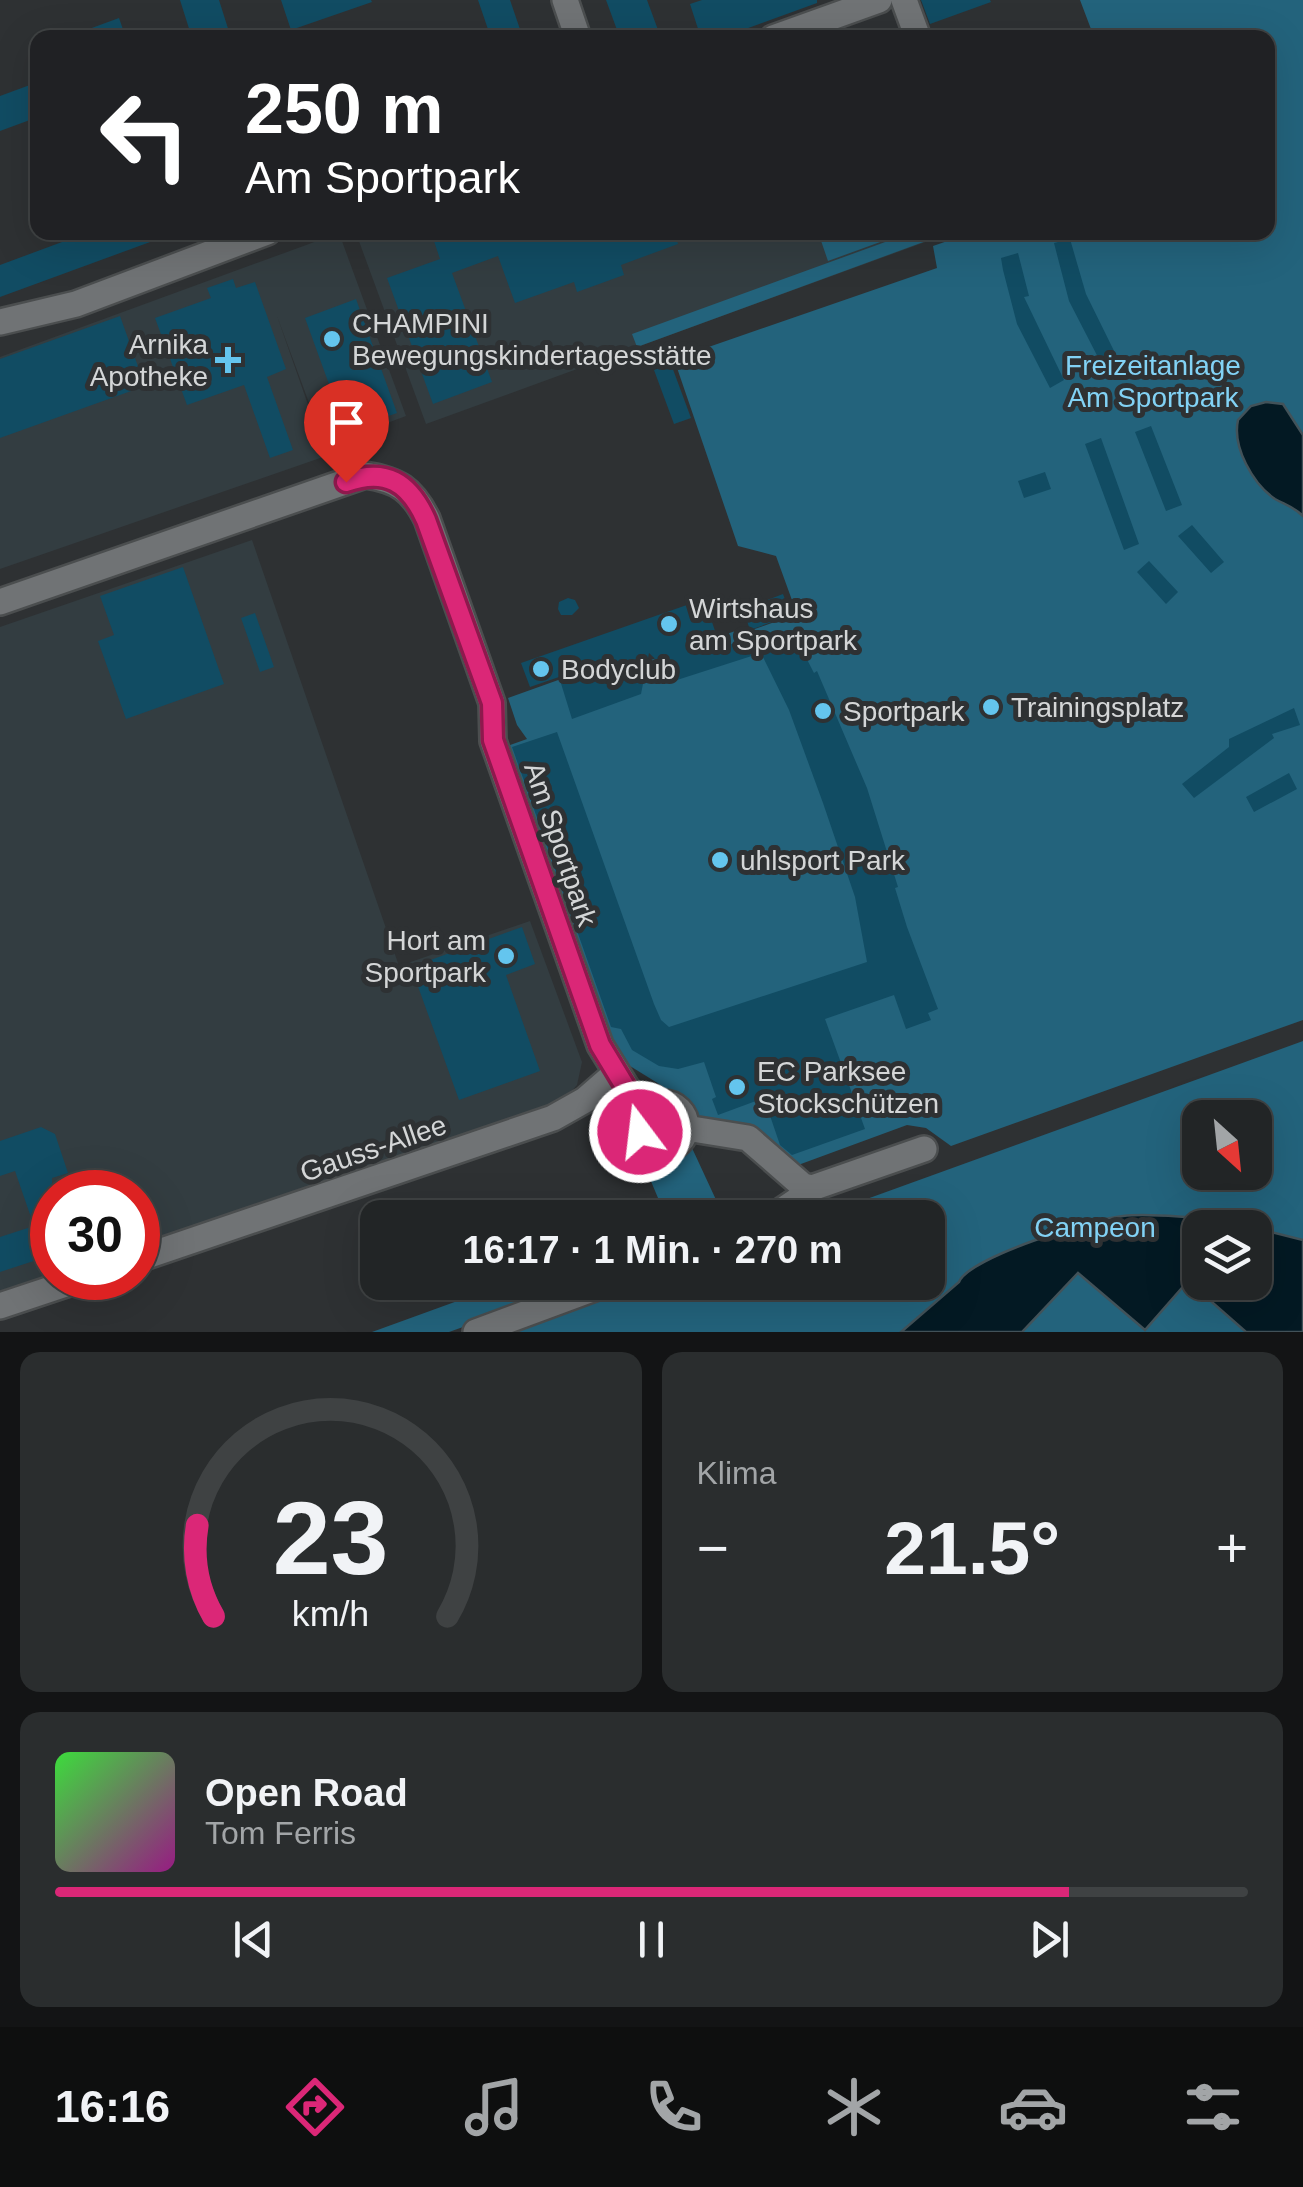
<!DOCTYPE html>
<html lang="de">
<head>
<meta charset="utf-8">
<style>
	:root { --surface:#222526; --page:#2a2d2e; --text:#f1f3f6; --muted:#a2a5a7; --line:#3f4243; --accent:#db2777 }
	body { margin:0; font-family:Arial,sans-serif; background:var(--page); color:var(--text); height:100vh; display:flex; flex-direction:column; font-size:38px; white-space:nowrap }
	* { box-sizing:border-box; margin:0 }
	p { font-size:32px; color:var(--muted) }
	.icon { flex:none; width:55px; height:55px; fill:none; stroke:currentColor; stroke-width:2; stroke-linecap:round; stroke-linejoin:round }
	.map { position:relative; height:1332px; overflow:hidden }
	.side { display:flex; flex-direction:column; gap:20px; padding:20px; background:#131415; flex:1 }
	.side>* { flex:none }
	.guide { position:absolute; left:30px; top:30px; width:1245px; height:210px; border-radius:20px; box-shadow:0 10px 40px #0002,0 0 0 2px var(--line); background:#202124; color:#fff; overflow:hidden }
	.needle { width:65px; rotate:153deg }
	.tools { position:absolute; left:1182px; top:1100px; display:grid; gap:20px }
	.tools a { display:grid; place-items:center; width:90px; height:90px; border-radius:20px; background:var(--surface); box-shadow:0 10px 40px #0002,0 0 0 2px var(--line); font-size:50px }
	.speed { position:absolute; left:30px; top:1170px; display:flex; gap:20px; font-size:50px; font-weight:700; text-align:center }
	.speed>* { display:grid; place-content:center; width:130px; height:130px; border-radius:50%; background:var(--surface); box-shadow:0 10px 40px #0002,0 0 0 2px var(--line); line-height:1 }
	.speed .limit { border:15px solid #d22; background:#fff; color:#111 }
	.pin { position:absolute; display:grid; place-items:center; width:85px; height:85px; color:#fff; margin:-102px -42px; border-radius:50% 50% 50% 0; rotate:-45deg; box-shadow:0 0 10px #0007 }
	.pin .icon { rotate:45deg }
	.me { position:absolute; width:110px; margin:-55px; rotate:345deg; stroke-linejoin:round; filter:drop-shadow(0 0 8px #0008) }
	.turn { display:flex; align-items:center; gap:35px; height:210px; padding:0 50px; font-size:45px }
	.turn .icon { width:130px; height:130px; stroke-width:2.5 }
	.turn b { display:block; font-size:70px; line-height:85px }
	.big { font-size:75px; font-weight:800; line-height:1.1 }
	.side .tile { flex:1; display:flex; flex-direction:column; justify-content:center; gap:15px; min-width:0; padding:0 35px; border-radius:20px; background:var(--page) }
	.side .dial { align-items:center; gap:0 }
	.dial svg { height:260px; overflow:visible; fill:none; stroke:var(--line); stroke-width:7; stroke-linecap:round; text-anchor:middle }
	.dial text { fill:var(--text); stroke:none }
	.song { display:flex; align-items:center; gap:30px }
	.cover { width:120px; height:120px; border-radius:15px; background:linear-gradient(135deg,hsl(120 70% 55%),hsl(310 70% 35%)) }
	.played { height:10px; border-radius:5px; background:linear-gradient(90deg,var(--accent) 85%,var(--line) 85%) }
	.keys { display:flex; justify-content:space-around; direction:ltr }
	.heat { display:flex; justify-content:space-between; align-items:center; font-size:55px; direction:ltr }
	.side .tiles { flex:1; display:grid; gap:20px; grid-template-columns:1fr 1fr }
	.tile:last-child { grid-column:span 2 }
	.trip { position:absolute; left:360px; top:1200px; width:585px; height:100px; border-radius:20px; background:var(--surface); box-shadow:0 10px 40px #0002,0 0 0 2px var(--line); font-weight:800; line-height:100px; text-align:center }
	.menu { display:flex; height:160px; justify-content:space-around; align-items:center; background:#0e0f0f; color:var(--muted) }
	.menu .icon { width:70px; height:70px }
	.menu .on { color:var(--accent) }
	.menu b { font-size:45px; color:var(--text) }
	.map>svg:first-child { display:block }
	.built { fill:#333d41 }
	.green { fill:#23637c; fill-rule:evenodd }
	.water { fill:#031923; stroke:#425259; stroke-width:2.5 }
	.building { fill:#114c63 }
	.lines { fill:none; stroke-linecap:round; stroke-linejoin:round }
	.minor-casing { stroke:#4b4e4f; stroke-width:30 }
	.minor { stroke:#707375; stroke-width:25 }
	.route-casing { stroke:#8e194d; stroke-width:25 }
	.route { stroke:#db2777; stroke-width:18 }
	.poi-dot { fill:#64c5ee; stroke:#2e3133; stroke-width:4 }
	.labels { text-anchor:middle; stroke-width:10; stroke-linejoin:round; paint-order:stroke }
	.poi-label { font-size:28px; fill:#d4d6d7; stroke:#2e3133; text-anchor:start }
	.park-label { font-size:28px; fill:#82d2f5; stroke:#2e3133 }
	.street-label { font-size:28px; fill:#d4d6d7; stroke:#2e3133 }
</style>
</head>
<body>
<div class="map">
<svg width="1303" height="1332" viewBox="0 0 1303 1332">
	<rect width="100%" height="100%" fill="#2e3133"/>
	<path class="built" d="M953 232 426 424 356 233Z
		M339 233 406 416 325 446 277 316 326 456 0 569V357Z
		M252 540 399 966 530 921 582 1062 577 1085 553 1112 138 1250V1192H52V1276L0 1292V627Z"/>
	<path class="green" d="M1080 0H1303V1020L951 1146 926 1128 907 1125 790 1168 758 1130 700 1117 685 1100 630 1066 609 1033 507 746 527 739 517 725 508 698 575 674 581 684 747 627 749 631 797 614 776 556 738 546 674 359 937 268 933 246 959 237 958 233 1268 232V38L1094 37Z
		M818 232H905V233L828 261Z
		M910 233H948L637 347 632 334Z
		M1303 1041V1332H509L641 1283 928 1282V1218L817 1217ZM1200 1118H1255V1172H1200ZM1200 1228H1255V1282H1200Z
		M692 1148 724 1217H666L645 1167Z
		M507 1283H586L449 1332H372Z"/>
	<path class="water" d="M1266 402 1283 404 1303 435V516C1294 507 1286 505 1275 499 1253 484 1232 447 1238 420L1251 406Z
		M1206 1213 1237 1219 1240 1224 1254 1227 1200 1228V1282H1255V1228L1303 1240V1332H1246L1188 1281 1145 1330 1078 1273 1022 1332H901L959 1282C969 1257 1093 1219 1123 1216 1148 1213 1176 1217 1202 1218Z"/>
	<path class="building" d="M180 0H219L231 38H192Z
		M281 0H371L372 2 291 30Z
		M478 0H510L523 38H491Z
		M606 0H647L661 38H620Z
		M702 0H817V3L721 38H701L690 4Z
		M921 0H990L991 2 930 24Z
		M119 18 126 38H70V36Z
		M38 82V117L0 131V96Z
		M89 232 172 234 0 297V265Z
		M431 232H674L678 244 621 265 624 275 577 292 574 282 515 303 498 256 452 273 492 382 433 404 387 278 440 259Z
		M1070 239 1086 294 1118 359 1103 367 1069 301 1054 243Z
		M1018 253 1029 296 1024 297 1064 380 1050 388 1017 324 1003 270 1001 258Z
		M233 279 236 288 255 282 286 369 267 377 293 450 270 458 244 385 187 405 155 318 211 298 207 288Z
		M356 299 397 413 346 431 305 318Z
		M120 316 145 386 0 438V359Z
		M671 364 691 418 674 424 654 370Z
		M1151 426 1182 505 1166 511 1135 432Z
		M1101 438 1139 544 1124 550 1085 444Z
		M1045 472 1051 489 1024 498 1018 481Z
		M1192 525 1224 562 1211 573 1178 536Z
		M1149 561 1178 592 1166 604 1137 572Z
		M183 567 224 684 126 719 98 641 114 635 100 596Z
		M783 594 791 615 750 630 743 609Z
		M568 598 575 600 579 608 572 615H561L558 609 559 602Z
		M704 599 721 648 763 632 784 649 798 642 814 673 817 671 867 788 898 887 895 888 907 927 938 1009 928 1013 931 1020 906 1029 894 995 825 1019 865 1129 792 1155 780 1145 764 1098 718 1115 712 1099 716 1097 704 1062 678 1069 659 1066 632 1050 621 1029 611 1027 512 747 557 732 654 1004 661 1020 669 1027 867 962 855 897 823 803 789 710 761 653 677 680 649 653 641 694 572 719 559 677 530 687 521 663Z
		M255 613 274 667 260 672 241 618Z
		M1294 708 1300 725 1272 734 1274 738 1194 798 1182 784 1229 747V739Z
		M1289 773 1297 789 1254 812 1246 797Z
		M522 927 535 964 506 975 540 1071 459 1100 411 967Z
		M41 1127 55 1134 68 1173 52 1178V1255L0 1272V1237L34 1226 15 1171 0 1176V1141Z"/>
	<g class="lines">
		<g class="minor-casing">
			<path id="minor" d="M565 0 578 38
				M904 0 918 38
				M773 38 879 0
				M0 322 76 304 267 232
				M0 602 365 475C398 480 412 489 427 519L492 703 493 741 600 1045 626 1087 646 1109
				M640 1126a23 23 0 1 1 46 0a23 23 0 1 1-46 0Z
				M686 1128 748 1138 803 1186 812 1188 924 1149
				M771 1218 802 1197 803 1186
				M138 1259 553 1118 585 1100 616 1073
				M0 1306 84 1278
				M476 1332 611 1282"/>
		</g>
		<use href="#minor" class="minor"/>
	</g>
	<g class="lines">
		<g class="route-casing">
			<path id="route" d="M346 482C386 468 409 482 426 520L492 703 493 740 600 1045 626 1088 646 1109 640 1120V1132"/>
		</g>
		<use href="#route" class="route"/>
	</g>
	<g class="poi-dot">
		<circle cx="332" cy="339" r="10"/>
		<path d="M223 345h10v10h10v10h-10v10h-10v-10h-10v-10h10z"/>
		<circle cx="669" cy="624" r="10"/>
		<circle cx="541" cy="669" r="10"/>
		<circle cx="991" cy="707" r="10"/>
		<circle cx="823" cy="711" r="10"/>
		<circle cx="720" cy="860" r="10"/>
		<circle cx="506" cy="956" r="10"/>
		<circle cx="737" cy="1087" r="10"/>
	</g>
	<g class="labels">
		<g class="poi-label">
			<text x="352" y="333">CHAMPINI<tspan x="352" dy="32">Bewegungskindertagesstätte</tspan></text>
			<text x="208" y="354" text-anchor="end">Arnika<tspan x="208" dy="32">Apotheke</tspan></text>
			<text x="689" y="618">Wirtshaus<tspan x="689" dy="32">am Sportpark</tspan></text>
			<text x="561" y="679">Bodyclub</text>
			<text x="1011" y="717">Trainingsplatz</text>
			<text x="843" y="721">Sportpark</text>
			<text x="740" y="870">uhlsport Park</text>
			<text x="486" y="950" text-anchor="end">Hort am<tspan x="486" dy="32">Sportpark</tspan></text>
			<text x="757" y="1081">EC Parksee<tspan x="757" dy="32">Stockschützen</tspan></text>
		</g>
		<g class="park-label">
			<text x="1153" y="375">Freizeitanlage<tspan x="1153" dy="32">Am Sportpark</tspan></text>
			<text x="1095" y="1237">Campeon</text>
		</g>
		<g class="street-label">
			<text transform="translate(561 844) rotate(71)" y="10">Am Sportpark</text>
			<text transform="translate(373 1148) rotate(-19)" y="10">Gauss-Allee</text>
		</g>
	</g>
</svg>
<div class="tools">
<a><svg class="needle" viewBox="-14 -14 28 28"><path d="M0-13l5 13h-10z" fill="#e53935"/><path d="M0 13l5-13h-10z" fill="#a2a5a7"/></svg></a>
<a><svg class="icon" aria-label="layers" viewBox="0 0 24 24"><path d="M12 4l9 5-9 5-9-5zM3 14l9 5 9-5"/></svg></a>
</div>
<div class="speed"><div class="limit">30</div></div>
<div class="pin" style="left:346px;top:482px;background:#d93025"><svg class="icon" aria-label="arrive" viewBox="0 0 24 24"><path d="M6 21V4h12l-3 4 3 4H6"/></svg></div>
<svg class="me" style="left:640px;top:1132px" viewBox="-20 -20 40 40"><circle r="17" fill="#db2777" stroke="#fff" stroke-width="3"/><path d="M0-11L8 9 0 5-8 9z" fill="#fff"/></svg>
<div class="trip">16:17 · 1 Min. · 270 m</div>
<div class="guide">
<div class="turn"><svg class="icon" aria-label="left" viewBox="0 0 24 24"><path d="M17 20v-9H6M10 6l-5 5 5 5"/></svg><div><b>250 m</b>Am Sportpark</div></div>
</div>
</div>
<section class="side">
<div class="tiles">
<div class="tile dial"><svg viewBox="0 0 100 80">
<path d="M14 69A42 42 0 1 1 86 69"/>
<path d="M14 69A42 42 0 0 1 9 41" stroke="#db2777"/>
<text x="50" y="56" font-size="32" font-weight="700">23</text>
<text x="50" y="72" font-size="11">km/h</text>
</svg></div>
<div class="tile"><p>Klima</p>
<div class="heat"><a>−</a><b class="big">21.5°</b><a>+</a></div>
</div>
<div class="tile">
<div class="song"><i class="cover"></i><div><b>Open Road</b><p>Tom Ferris</p></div></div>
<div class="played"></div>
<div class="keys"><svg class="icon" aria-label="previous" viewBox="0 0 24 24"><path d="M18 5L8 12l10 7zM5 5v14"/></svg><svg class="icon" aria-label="pause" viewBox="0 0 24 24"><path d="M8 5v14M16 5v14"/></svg><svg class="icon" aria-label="next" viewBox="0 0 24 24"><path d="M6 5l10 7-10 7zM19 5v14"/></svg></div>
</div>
</div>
</section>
<nav class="menu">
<b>16:16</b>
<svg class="icon on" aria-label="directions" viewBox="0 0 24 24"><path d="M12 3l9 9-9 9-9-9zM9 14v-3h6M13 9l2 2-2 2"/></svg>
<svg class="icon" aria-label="music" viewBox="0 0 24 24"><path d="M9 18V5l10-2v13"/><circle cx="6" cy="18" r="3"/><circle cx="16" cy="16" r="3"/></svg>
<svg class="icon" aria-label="phone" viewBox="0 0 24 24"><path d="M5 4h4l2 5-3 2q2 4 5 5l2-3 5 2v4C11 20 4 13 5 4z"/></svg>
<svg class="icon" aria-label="climate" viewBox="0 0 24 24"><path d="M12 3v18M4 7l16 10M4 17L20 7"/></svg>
<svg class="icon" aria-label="car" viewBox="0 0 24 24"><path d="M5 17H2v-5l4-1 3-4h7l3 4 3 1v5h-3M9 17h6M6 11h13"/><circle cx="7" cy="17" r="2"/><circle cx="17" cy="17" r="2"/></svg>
<svg class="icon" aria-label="filters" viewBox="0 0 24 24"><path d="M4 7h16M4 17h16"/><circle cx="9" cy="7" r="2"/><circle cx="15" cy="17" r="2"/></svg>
</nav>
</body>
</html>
